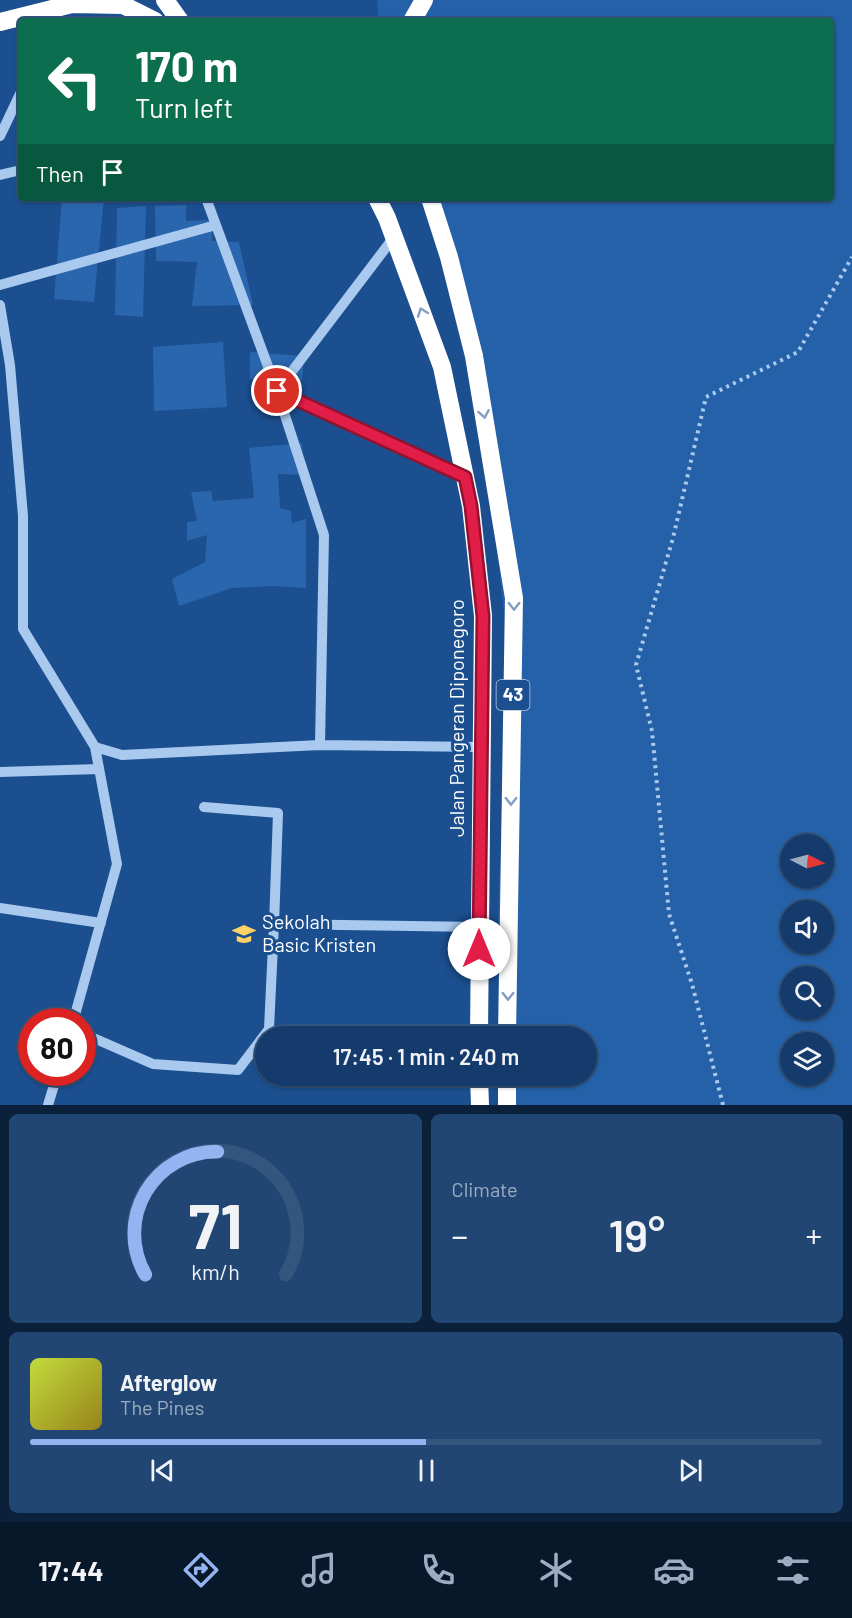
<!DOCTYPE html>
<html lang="en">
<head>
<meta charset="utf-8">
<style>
	:root { --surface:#143b6b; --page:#214673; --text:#f1f3f6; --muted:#9dadc1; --line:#33557e; --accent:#95b2f1 }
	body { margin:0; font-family:Barlow,sans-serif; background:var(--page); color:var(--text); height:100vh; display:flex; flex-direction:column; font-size:22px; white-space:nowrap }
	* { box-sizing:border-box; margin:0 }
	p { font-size:20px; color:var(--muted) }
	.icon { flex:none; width:33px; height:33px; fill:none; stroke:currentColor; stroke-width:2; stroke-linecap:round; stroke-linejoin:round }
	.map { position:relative; height:1105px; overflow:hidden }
	.drawer { display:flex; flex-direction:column; gap:9px; padding:9px; background:#0b203b; flex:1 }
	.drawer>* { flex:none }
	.hud { position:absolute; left:18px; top:18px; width:816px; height:183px; border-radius:6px; box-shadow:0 2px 4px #0004,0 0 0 2px var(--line); background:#0b6e4f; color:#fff; overflow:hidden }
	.needle { width:39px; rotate:96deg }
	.fabs { position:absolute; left:780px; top:834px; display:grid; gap:12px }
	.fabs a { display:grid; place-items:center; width:54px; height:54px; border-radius:50%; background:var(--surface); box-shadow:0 2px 4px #0004,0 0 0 2px var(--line); font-size:30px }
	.speed { position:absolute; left:18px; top:1008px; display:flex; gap:12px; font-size:30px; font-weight:700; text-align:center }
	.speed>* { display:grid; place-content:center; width:78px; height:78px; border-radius:50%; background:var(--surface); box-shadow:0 2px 4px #0004,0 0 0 2px var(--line); line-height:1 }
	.speed .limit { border:9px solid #d22; background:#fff; color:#111 }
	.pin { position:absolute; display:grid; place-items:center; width:51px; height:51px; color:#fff; margin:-26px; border:3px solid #fff; border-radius:50%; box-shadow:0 2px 6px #0007 }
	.me { position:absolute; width:66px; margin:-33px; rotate:0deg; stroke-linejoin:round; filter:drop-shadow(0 0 4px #0008) }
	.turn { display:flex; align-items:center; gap:21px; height:126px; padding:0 18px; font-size:27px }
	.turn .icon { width:78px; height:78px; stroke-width:2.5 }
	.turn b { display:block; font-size:42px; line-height:51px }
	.then { display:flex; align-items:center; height:57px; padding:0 18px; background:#0003; gap:12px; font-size:22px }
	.big { font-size:45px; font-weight:600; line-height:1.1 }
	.drawer .card { flex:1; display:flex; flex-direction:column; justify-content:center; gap:9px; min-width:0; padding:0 21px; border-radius:9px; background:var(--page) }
	.drawer .dial { align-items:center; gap:0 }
	.dial svg { height:156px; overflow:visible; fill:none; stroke:var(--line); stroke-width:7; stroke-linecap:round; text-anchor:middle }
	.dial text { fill:var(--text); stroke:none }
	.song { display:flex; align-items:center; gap:18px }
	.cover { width:72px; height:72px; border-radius:9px; background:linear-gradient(135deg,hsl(70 70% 55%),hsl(50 70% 35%)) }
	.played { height:6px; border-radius:3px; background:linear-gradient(90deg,var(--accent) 50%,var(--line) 50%) }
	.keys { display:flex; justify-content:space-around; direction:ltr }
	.heat { display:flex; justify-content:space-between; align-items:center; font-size:33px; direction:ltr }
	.drawer .tiles { flex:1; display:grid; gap:9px; grid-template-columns:1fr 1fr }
	.card:last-child { grid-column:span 2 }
	.trip { position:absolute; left:255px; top:1026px; width:342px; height:60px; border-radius:30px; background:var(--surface); box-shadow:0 2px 4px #0004,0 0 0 2px var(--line); font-weight:600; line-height:60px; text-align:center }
	.tabs { display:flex; height:96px; justify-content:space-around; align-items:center; background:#08182b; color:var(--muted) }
	.tabs .icon { width:42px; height:42px }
	.tabs .active { color:var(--accent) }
	.tabs b { font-size:27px; color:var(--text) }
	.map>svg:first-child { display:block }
	.green { fill:#2461a8; fill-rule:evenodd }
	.building { fill:#2a66ad }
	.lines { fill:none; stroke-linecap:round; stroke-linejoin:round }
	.path { stroke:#a9c9ee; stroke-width:4; stroke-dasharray:3 4.5; stroke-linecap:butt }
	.minor { stroke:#a9c9ee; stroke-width:10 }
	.highway { stroke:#fff; stroke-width:18 }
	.oneway { stroke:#829ec1 }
	.route-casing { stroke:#92132f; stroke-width:15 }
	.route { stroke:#e11d48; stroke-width:10 }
	.labels { text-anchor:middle; stroke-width:6; stroke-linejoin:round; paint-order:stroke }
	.shield { fill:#1b4f8f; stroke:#bbcadd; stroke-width:1.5 }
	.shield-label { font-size:18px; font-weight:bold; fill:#fff }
	.street-label { font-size:20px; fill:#fff; stroke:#1b4f8f }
	.poi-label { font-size:20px; fill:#fff; stroke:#1b4f8f; text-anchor:start }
</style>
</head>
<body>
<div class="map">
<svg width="852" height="1105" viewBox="0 0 852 1105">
	<rect width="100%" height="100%" fill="#1b4f8f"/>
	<path class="green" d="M377 0H852V1105H499V1076H586V1036H499L498 922 505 737 506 629 496 542 459 319 437 198H831V21H379ZM790 844H824V878H790ZM790 910H824V944H790ZM790 976H824V1010H790ZM790 1042H824V1076H790Z"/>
	<path class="building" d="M62 198H104L94 302 54 299Z
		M186 205V221L212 220V241L239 242 253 305 192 306 197 262 156 261 155 206Z
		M146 206 143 317 115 315 117 208Z
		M223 342 227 407 154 411 153 347Z
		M250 352 304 356 302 380 250 379Z
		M302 443 304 475 278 474 280 508 291 511 292 523 306 519V588L272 586 232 588 179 606 172 579 205 562 207 535 187 541V522L197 521 191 492 211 491 213 501 254 498 249 448Z"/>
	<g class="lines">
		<path class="path" d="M723 1105 692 984 669 914 652 731 636 665 673 538 706 397 798 352 852 257"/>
		<path class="minor" d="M0 136 21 92
			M0 175 21 170
			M206 198 277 391 324 535 320 745 481 747
			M394 237 277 391 465 477
			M0 285 216 225
			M0 305 10 365 23 516V629L95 747 122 755 320 745
			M0 772 99 769
			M204 807 278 813 274 924 479 927
			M0 908 101 923
			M73 1022 117 864 95 747
			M82 1033 153 1064 238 1070 269 1029 274 924
			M48 1105 58 1072"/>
		<path class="highway" d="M165 0 180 21
			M412 21 424 0
			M0 22 72 4 123 5 155 21
			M377 198 387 218 442 367 471 506 483 616 479 1036
			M430 198 449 257 474 356 514 598 507 1036
			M479 1076 480 1105
			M507 1105V1076"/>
	</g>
	<defs><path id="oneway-chevron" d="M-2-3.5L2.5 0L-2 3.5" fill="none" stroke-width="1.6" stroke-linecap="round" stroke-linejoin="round" transform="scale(1.5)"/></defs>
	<g class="oneway">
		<use href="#oneway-chevron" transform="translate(422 312) rotate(-110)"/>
		<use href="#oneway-chevron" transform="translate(484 414) rotate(80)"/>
		<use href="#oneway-chevron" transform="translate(514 606) rotate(90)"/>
		<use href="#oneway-chevron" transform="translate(511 801) rotate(91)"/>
		<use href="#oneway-chevron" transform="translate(508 996) rotate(91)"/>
	</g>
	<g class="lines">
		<g class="route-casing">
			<path id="route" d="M277 391 465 477 471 506 483 616 479 949"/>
		</g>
		<use href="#route" class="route"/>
	</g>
	<defs>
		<g id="school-bare" transform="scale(1.8)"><path d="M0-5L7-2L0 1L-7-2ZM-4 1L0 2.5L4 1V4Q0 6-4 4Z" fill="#ffd166" stroke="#1b4f8f" stroke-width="2.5" paint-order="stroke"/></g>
	</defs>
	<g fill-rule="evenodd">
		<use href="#school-bare" x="244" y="934"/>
	</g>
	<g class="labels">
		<rect class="shield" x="496.5" y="680" width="33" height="30" rx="4.5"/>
		<g class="shield-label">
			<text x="513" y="701">43</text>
		</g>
		<g class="street-label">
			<text transform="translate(457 718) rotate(-90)" y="7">Jalan Pangeran Diponegoro</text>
		</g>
		<g class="poi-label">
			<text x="262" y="929">Sekolah<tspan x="262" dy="23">Basic Kristen</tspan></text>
		</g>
	</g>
</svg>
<div class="fabs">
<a><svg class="needle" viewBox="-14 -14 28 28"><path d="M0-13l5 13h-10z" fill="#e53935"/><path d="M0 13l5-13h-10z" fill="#9dadc1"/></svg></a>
<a><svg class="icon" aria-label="sound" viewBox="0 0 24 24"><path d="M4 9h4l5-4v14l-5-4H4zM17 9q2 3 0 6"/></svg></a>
<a><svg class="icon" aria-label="search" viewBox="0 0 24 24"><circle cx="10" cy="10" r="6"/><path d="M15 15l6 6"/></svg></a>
<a><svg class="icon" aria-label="layers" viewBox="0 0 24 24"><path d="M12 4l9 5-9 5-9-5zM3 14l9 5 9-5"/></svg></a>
</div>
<div class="speed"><div class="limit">80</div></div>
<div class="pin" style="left:277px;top:391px;background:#d93025"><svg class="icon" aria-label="arrive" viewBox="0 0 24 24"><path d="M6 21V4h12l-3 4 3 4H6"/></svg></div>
<svg class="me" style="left:479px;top:949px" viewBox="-20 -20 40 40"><circle r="19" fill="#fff"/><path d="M0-13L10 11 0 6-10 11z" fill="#e11d48"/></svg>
<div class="trip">17:45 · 1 min · 240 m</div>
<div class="hud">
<div class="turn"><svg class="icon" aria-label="left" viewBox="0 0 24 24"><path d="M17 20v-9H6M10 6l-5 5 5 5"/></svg><div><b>170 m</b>Turn left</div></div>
<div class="then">Then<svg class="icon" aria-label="arrive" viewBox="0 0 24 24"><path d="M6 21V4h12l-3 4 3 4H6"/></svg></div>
</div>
</div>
<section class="drawer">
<div class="tiles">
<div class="card dial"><svg viewBox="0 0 100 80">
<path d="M14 69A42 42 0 1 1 86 69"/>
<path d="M14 69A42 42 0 0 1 51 6" stroke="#95b2f1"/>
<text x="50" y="56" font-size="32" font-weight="700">71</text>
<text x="50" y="72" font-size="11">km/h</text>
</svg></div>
<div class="card"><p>Climate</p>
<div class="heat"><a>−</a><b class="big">19°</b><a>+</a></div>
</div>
<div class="card">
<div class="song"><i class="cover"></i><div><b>Afterglow</b><p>The Pines</p></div></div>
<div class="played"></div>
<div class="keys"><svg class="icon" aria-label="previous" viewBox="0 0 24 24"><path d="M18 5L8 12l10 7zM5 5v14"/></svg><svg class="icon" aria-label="pause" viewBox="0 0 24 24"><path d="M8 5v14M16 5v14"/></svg><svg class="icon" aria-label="next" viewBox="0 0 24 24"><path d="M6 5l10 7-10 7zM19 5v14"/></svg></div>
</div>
</div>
</section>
<nav class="tabs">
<b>17:44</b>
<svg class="icon active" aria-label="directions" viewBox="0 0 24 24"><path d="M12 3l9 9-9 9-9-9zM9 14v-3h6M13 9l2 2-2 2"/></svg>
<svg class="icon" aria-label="music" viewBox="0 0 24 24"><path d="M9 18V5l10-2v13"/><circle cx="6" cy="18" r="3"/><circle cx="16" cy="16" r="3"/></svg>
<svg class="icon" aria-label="phone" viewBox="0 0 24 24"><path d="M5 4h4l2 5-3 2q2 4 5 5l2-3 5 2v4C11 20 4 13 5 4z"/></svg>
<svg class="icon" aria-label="climate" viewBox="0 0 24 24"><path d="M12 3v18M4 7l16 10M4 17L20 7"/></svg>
<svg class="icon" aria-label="car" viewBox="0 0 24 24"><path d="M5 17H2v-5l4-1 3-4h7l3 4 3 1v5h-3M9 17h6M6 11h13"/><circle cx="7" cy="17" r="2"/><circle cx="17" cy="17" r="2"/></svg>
<svg class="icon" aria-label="filters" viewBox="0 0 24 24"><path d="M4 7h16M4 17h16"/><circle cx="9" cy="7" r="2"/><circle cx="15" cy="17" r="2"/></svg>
</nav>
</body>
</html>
